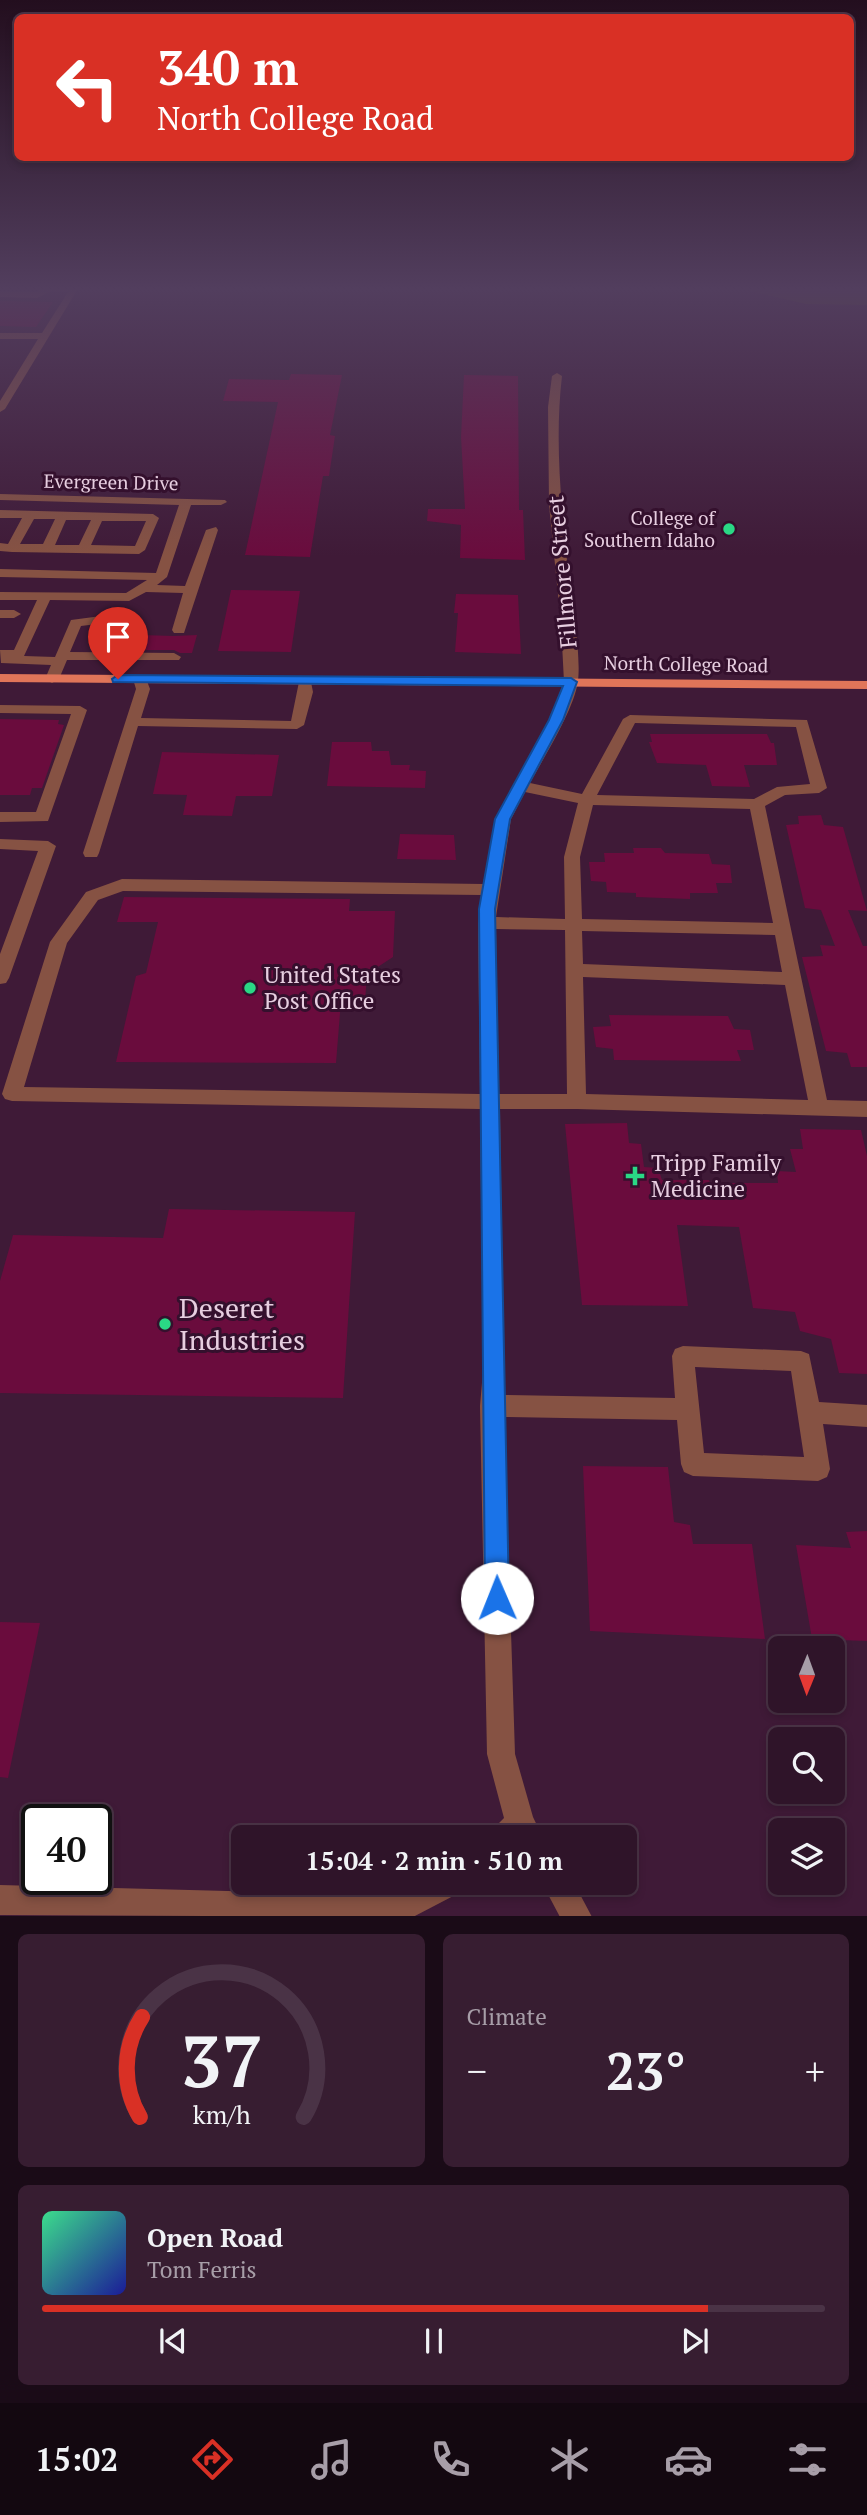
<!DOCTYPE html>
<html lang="en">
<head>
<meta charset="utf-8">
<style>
	:root { --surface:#2f1429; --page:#371d31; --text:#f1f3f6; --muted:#a79ea8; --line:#4a3346; --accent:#d93025 }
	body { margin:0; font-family:"PT Serif",serif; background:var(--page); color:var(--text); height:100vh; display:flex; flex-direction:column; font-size:26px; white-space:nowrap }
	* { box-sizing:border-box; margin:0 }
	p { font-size:23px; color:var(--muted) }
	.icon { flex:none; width:38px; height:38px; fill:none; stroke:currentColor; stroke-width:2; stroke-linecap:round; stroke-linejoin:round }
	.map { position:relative; height:1916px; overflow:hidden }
	.side { display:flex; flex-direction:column; gap:18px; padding:18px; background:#1a0b17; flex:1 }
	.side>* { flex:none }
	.guide { position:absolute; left:14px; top:14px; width:840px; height:147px; border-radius:10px; box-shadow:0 4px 10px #0003,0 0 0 2px var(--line); background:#d93025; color:#fff; overflow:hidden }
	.needle { width:46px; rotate:181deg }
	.tools { position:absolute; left:768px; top:1636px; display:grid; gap:14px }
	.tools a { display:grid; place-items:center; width:77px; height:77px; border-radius:10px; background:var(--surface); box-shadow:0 4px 10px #0003,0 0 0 2px var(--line); font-size:35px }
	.speed { position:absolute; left:21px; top:1804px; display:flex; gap:14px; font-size:35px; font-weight:700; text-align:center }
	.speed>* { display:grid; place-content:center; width:91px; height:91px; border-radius:50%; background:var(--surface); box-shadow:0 4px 10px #0003,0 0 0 2px var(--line); line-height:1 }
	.speed .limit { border:4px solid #111; border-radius:10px; background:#fff; color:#111 }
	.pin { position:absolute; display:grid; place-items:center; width:60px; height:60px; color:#fff; margin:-72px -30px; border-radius:50% 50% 50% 0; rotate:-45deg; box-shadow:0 0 7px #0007 }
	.pin .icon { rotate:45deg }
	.me { position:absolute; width:77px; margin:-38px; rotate:359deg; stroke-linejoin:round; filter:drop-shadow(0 0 5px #0008) }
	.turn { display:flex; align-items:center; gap:24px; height:147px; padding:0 28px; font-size:32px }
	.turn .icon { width:91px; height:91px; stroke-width:2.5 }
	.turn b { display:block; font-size:49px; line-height:60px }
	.big { font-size:52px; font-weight:700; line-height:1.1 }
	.side .tile { flex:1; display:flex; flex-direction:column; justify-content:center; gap:10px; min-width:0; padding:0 24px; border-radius:10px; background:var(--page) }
	.side .dial { align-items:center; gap:0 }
	.dial svg { height:182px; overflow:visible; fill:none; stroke:var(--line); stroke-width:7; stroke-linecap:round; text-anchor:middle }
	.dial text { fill:var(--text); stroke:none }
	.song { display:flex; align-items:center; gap:21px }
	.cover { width:84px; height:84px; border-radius:10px; background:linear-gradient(135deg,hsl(150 70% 55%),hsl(240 70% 35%)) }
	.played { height:7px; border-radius:4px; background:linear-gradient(90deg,var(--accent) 85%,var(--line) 85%) }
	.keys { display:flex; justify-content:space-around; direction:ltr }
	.heat { display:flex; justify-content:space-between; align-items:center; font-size:38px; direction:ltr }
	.side .tiles { flex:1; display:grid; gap:18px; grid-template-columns:1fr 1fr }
	.tile:last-child { grid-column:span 2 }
	.trip { position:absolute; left:231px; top:1825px; width:406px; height:70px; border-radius:10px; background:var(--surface); box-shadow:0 4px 10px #0003,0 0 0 2px var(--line); font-weight:700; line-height:70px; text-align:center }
	.dock { display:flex; height:112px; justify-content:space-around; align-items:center; background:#130810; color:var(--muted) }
	.dock .icon { width:49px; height:49px }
	.dock .current { color:var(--accent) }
	.dock b { font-size:32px; color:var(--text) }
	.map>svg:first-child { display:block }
	.green { fill:#52481f }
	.building { fill:#6a0c3d }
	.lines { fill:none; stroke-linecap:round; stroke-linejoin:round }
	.minor { fill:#865243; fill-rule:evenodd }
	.major { fill:#e07559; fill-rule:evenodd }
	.route { fill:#1a73e8; stroke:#114b97; stroke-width:2 }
	.poi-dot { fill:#2ad885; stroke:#34102d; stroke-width:2.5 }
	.labels { text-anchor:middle; stroke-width:6; stroke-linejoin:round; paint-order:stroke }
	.far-street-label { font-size:19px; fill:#e7cee0; stroke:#34102d }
	.far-poi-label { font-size:19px; fill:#e7cee0; stroke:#34102d; text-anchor:end }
	.street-label { font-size:23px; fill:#e7cee0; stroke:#34102d }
	.poi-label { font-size:23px; fill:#e7cee0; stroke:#34102d; text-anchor:start }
	.near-poi-label { font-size:28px; fill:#e7cee0; stroke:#34102d; text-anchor:start }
</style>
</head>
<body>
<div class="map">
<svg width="867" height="1917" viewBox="0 0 867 1917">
	<rect width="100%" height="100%" fill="#3f1a37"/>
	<path class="green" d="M733 287H867V305L806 304Z"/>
	<path class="building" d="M0 301 53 302 36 327 0 326Z
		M291 374 342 375 330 435 335 436 329 476H323L310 557 245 555 278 402 223 401 229 379 289 380Z
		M464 375 518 376 519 510H523L525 560 460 558 461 525 427 521 428 509H465L461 437Z
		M231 590 300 591 291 652 218 651Z
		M456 594 518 595 521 654 455 652 458 613H454Z
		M142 635 174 636 197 635 192 653H180L174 650H137Z
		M0 719 59 720 58 724 64 725 42 788H32L30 795H0Z
		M650 734H767L771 743H774L777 765H744L750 787 712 786 706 765 657 763 649 742H652Z
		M332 742H371L372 751H389L391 765H410L409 770 426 771 425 788 327 786Z
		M162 752 279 755 272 796H236L232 816 183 815 187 795 153 794Z
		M821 815 824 825 843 827 867 911 848 910 863 946H867V1067H851L847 1053 826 1051 802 957 823 956 820 945 835 946 821 910 805 908 786 825 799 824 798 816Z
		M400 834 454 835 456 860 397 859Z
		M633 848H661L665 853 709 854 712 864 730 865 732 883H716L718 893H690V899L636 897V893L607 892 606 882 591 881 589 862H605L604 853H634Z
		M124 897 350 899 349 911H395L393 957 367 974 365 1002 341 1001 336 1063 116 1062 136 976 146 973 158 922H117Z
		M609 1015 728 1016 734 1029 750 1030 754 1050H737L741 1061 614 1060 613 1049 596 1047 593 1027 611 1026Z
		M627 1123 629 1143 641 1144 644 1167 658 1168 662 1180H709L710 1183H778L777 1171 796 1172 790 1149H803L800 1129 861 1130 867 1156V1374L839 1373 831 1339 800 1331 795 1312 753 1308 739 1227 677 1225 688 1306 582 1305 565 1124Z
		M169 1209 355 1212 343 1398 0 1393V1281L13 1235 163 1238Z
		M583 1466 668 1467 674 1522 690 1525 693 1544H752L765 1639 590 1631Z
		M867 1531V1641L812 1639 796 1545 851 1548 846 1532Z
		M0 1622 40 1623 8 1778 0 1777Z"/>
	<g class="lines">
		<path class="minor" d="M43 287H79L5 409 0 412V401L38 339H0V333H42L68 292H49L37 298 0 297V291L35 292Z
			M557 373 562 376C554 444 562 512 569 580 573 607 581 655 578 681 574 710 544 757 530 783L582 794 623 719 630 715 807 720 827 788 819 793 785 795 765 806 827 1100 867 1101V1117L577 1109H500L504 1395 675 1398 672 1356 675 1349 683 1346 801 1351 809 1354 819 1402 867 1405V1427L823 1424 830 1469 827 1477 818 1481 693 1476 684 1472 681 1464 677 1420 504 1417 515 1754 533 1817 543 1838H490L494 1828 504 1818 487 1754 480 1406 483 1371 480 1109 12 1101 5 1099 2 1094 50 942 86 892 122 879 483 884 495 819 549 720 564 682 561 624 549 505 548 407 552 376ZM635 723 796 727 810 784 777 787 754 799 597 795ZM525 792 578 803 564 857 565 919 496 917 511 819ZM593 805 750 809 773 923 582 919 580 857ZM123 891 481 895 478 923 480 1094 24 1087 67 943 98 900ZM496 929 565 930 567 1094H499ZM582 931 775 935 782 972 583 964ZM583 977 785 985 808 1100 586 1094ZM695 1367 791 1371 804 1457 704 1453Z
			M0 494 225 500 227 502 221 505H191L167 577 157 585 185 586 206 530 216 527 218 530 184 633H174L172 630 183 593 146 592 129 601 50 600 24 656 55 657 71 620 124 613 129 614V620L81 626 70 652 174 653 181 657 179 660H67L59 679 52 683 45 679 51 665 1 663 0 650H14L37 600H0V592L126 593 147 580 0 577V569L156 573 179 505 0 500Z
			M0 510 153 514 159 518 145 550 139 554 12 552 0 551V543L8 544 22 518H0ZM34 519H55L43 544H20ZM66 520H91L79 545H55ZM102 521H146L135 546 91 545Z
			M0 610H14L21 614 14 618H0Z
			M140 675 145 676 150 689 141 718 291 721 300 677H310L313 692 304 725 297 729 138 726 99 853 97 857H85L83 853 136 689 133 679Z
			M0 705 80 706 87 710 48 821 0 822V812H36L71 714 0 713Z
			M0 839 48 841 56 846 9 978 6 983 0 984V954L38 851 0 849Z
			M418 1883H464L459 1893 413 1917 0 1915V1885L263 1892 410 1887Z
			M542 1883H574L592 1917H560Z"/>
		<path class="major" d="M0 674 867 681V689L0 682Z"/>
	</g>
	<linearGradient id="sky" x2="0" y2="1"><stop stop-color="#230e1e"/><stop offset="0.52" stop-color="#523e5e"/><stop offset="1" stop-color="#523e5e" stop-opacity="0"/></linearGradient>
	<rect width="867" height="556" fill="url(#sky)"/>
	<path class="route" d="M118 675 571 678 577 682 563 720 510 819 495 909 509 1598 505 1606 497 1610 489 1606 485 1598 479 909 495 819 549 720 563 686 113 682 112 679Z"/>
	<g class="poi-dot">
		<circle cx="729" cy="529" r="7"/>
		<circle cx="250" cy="988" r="7"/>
		<path d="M631.5 1165.5h7v7h7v7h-7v7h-7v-7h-7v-7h7z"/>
		<circle cx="165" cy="1324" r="7"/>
	</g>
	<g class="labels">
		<g class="far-street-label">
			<text transform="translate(111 482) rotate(1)" y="7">Evergreen Drive</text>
			<text transform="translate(686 664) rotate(1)" y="7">North College Road</text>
		</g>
		<g class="far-poi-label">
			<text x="715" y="525">College of<tspan x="715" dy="22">Southern Idaho</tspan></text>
		</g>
		<g class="street-label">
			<text transform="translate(562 572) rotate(-95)" y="8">Fillmore Street</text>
		</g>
		<g class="poi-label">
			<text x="264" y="983">United States<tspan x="264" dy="26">Post Office</tspan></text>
			<text x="651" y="1171">Tripp Family<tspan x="651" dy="26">Medicine</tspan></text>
		</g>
		<g class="near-poi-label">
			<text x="179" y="1318">Deseret<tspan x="179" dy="32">Industries</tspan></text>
		</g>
	</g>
</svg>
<div class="tools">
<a><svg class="needle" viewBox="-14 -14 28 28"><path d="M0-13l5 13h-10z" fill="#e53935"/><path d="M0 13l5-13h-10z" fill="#a79ea8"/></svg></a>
<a><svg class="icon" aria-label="search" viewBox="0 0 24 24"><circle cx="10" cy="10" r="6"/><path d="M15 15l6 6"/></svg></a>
<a><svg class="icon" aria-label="layers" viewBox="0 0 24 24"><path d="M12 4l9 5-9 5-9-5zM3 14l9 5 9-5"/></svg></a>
</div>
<div class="speed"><div class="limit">40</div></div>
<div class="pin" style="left:118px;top:679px;background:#d93025"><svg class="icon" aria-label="arrive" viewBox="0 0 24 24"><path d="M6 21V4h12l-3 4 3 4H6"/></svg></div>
<svg class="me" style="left:497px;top:1598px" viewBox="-20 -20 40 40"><circle r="19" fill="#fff"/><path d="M0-13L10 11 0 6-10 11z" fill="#1a73e8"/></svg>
<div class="trip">15:04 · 2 min · 510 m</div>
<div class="guide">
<div class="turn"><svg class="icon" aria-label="left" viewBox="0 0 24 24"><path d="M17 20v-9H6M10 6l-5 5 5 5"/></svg><div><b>340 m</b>North College Road</div></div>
</div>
</div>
<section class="side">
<div class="tiles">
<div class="tile dial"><svg viewBox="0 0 100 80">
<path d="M14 69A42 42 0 1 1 86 69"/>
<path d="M14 69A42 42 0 0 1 15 25" stroke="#d93025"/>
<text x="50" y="56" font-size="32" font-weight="700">37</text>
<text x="50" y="72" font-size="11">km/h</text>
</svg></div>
<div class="tile"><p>Climate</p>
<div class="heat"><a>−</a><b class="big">23°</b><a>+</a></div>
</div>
<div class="tile">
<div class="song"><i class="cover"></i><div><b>Open Road</b><p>Tom Ferris</p></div></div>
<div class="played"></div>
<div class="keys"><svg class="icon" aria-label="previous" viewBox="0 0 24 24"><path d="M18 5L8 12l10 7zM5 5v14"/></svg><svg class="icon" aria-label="pause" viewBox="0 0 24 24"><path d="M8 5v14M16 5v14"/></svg><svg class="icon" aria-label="next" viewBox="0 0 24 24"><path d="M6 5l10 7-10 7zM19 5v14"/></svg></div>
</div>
</div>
</section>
<nav class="dock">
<b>15:02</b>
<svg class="icon current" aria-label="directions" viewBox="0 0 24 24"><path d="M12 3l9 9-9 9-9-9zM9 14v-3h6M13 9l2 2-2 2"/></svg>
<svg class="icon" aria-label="music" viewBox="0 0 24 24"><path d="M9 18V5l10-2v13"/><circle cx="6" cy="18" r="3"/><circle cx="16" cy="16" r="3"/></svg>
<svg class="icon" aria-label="phone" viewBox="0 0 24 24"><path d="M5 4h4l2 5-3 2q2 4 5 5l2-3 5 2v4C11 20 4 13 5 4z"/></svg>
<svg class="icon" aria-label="climate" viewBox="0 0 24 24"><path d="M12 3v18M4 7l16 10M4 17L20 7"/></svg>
<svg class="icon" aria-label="car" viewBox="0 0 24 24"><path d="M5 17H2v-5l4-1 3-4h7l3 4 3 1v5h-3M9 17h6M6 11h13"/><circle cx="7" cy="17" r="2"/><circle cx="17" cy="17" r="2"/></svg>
<svg class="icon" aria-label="filters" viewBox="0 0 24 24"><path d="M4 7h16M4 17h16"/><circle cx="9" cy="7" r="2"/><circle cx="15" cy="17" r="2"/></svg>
</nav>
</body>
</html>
